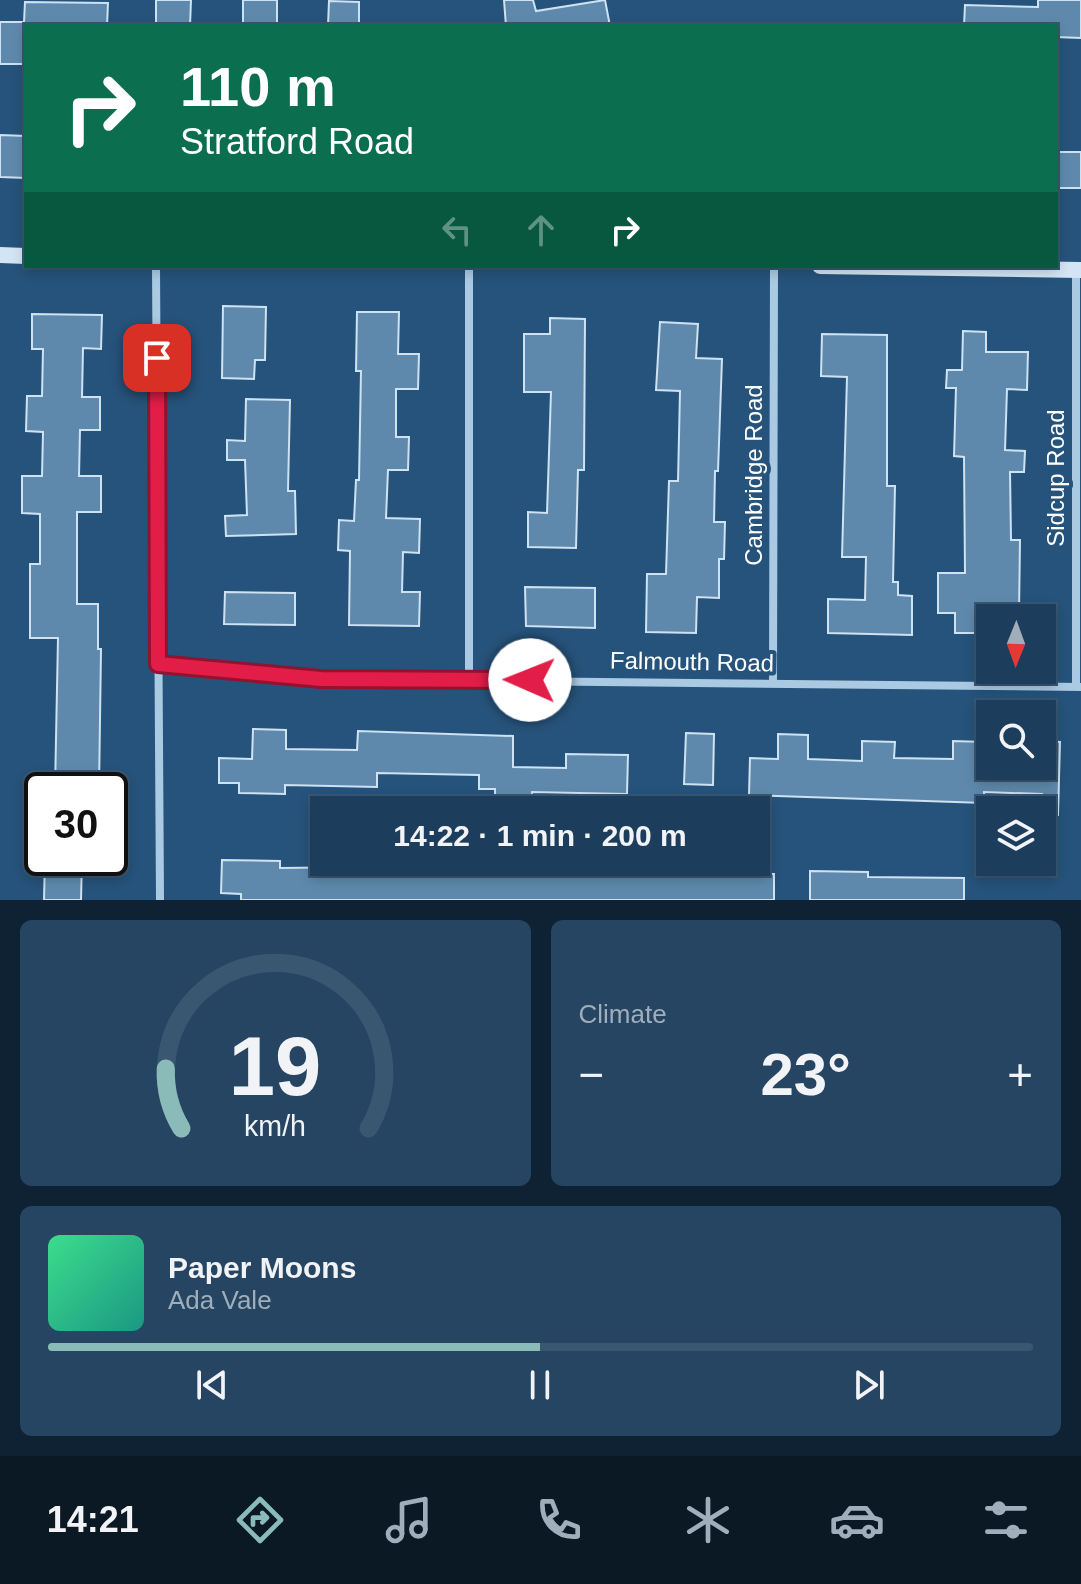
<!DOCTYPE html>
<html lang="en">
<head>
<meta charset="utf-8">
<style>
	:root { --surface:#1c3e5c; --page:#254562; --text:#f1f3f6; --muted:#a0aebb; --line:#3a5772; --accent:#8bbbb9 }
	body { margin:0; font-family:Arial,sans-serif; background:var(--page); color:var(--text); height:100vh; display:flex; flex-direction:column; font-size:30px; white-space:nowrap }
	* { box-sizing:border-box; margin:0 }
	p { font-size:26px; color:var(--muted) }
	.icon { flex:none; width:44px; height:44px; fill:none; stroke:currentColor; stroke-width:2; stroke-linecap:round; stroke-linejoin:round }
	.map { position:relative; height:900px; overflow:hidden }
	.sheet { display:flex; flex-direction:column; gap:20px; padding:20px; background:#0f2233; flex:1 }
	.sheet>* { flex:none }
	.guide { position:absolute; left:24px; top:24px; width:1034px; height:244px; border-radius:0px; box-shadow:0 4px 12px #0003,0 0 0 2px var(--line); background:#0b6e4f; color:#fff; overflow:hidden }
	.needle { width:52px; rotate:181deg }
	.controls { position:absolute; left:976px; top:604px; display:grid; gap:16px }
	.controls a { display:grid; place-items:center; width:80px; height:80px; border-radius:0px; background:var(--surface); box-shadow:0 4px 12px #0003,0 0 0 2px var(--line); font-size:40px }
	.speed { position:absolute; left:24px; top:772px; display:flex; gap:16px; font-size:40px; font-weight:700; text-align:center }
	.speed>* { display:grid; place-content:center; width:104px; height:104px; border-radius:50%; background:var(--surface); box-shadow:0 4px 12px #0003,0 0 0 2px var(--line); line-height:1 }
	.speed .limit { border:4px solid #111; border-radius:12px; background:#fff; color:#111 }
	.pin { position:absolute; display:grid; place-items:center; width:68px; height:68px; color:#fff; margin:-34px; border-radius:16px; box-shadow:0 4px 12px #0006 }
	.me { position:absolute; width:88px; margin:-44px; rotate:271deg; stroke-linejoin:round; filter:drop-shadow(0 0 6px #0008) }
	.turn { display:flex; align-items:center; gap:28px; height:168px; padding:0 24px; font-size:36px }
	.turn .icon { width:104px; height:104px; stroke-width:2.5 }
	.turn b { display:block; font-size:56px; line-height:68px }
	.lanes { display:flex; align-items:center; height:76px; padding:0 24px; background:#0003; justify-content:center; gap:40px; direction:ltr }
	.lanes .off { opacity:.35 }
	.big { font-size:60px; font-weight:800; line-height:1.1 }
	.sheet .card { flex:1; display:flex; flex-direction:column; justify-content:center; gap:12px; min-width:0; padding:0 28px; border-radius:12px; background:var(--page) }
	.sheet .dial { align-items:center; gap:0 }
	.dial svg { height:208px; overflow:visible; fill:none; stroke:var(--line); stroke-width:7; stroke-linecap:round; text-anchor:middle }
	.dial text { fill:var(--text); stroke:none }
	.song { display:flex; align-items:center; gap:24px }
	.cover { width:96px; height:96px; border-radius:12px; background:linear-gradient(135deg,hsl(150 70% 55%),hsl(170 70% 35%)) }
	.played { height:8px; border-radius:4px; background:linear-gradient(90deg,var(--accent) 50%,var(--line) 50%) }
	.keys { display:flex; justify-content:space-around; direction:ltr }
	.heat { display:flex; justify-content:space-between; align-items:center; font-size:44px; direction:ltr }
	.sheet .tiles { flex:1; display:grid; gap:20px; grid-template-columns:1fr 1fr }
	.card:last-child { grid-column:span 2 }
	.trip { position:absolute; left:310px; top:796px; width:460px; height:80px; border-radius:0px; background:var(--surface); box-shadow:0 4px 12px #0003,0 0 0 2px var(--line); font-weight:800; line-height:80px; text-align:center }
	.tab-bar { display:flex; height:128px; justify-content:space-around; align-items:center; background:#0b1925; color:var(--muted) }
	.tab-bar .icon { width:56px; height:56px }
	.tab-bar .active { color:var(--accent) }
	.tab-bar b { font-size:36px; color:var(--text) }
	.map>svg:first-child { display:block }
	.building { fill:#5f89ac; stroke:#cde2f3; stroke-width:2 }
	.lines { fill:none; stroke-linecap:round; stroke-linejoin:round }
	.street { stroke:#aacae4; stroke-width:8 }
	.secondary { stroke:#d3e5f4; stroke-width:16 }
	.route-casing { stroke:#92132f; stroke-width:20 }
	.route { stroke:#e11d48; stroke-width:14 }
	.labels { text-anchor:middle; stroke-width:8; stroke-linejoin:round; paint-order:stroke }
	.street-label { font-size:24px; fill:#fff; stroke:#26537b }
</style>
</head>
<body>
<div class="map">
<svg width="1081" height="900" viewBox="0 0 1081 900">
	<rect width="100%" height="100%" fill="#26537b"/>
	<path class="building" d="M156 0H191L190 26H156Z
		M243 0H277V26H243Z
		M504 0H533L536 11 605 0 610 26H506Z
		M1038 0H1081V38L1056 37V26H964L965 5 1038 7Z
		M329 1 359 2V26H328Z
		M25 2 108 3 107 26H26V64H0V22H24Z
		M0 135 26 136V178L0 177Z
		M1056 152H1081V188H1056Z
		M223 306 266 307 265 360H255L254 379 222 378Z
		M357 312H399L398 354H419L418 389H396V437H409L408 470H388L386 518 420 519 419 553 403 552 402 592H420L419 626 349 625 350 551 338 550 339 520 354 521 356 480H359L361 371H356Z
		M32 314 102 315 101 349 83 348 82 397H100V430H80L79 476H101V512H77V604H98V649H101L99 790H55L58 638H30V564H40V514L22 513V476H42L43 432 26 431 27 396H42L43 349H32Z
		M550 318 585 319 584 470H578L576 548 528 547V512L547 513 551 392H524V334H550Z
		M660 322 698 324 696 358 722 359 718 471H715L714 522H725L724 559H719V598L697 597 696 633 646 632 647 574H666L669 481H678L680 391 656 390Z
		M963 331 986 332V352H1028L1027 390 1007 389 1005 450 1025 451 1024 472H1010L1011 540H1020L1019 613H979V633H955V613H938V573H965L964 457 954 456 956 388H946L947 370H962Z
		M822 334 887 335V486H895L893 582H898V595L912 596V635L828 633V599L865 600 866 557H842L847 377 821 376Z
		M246 399 290 400 288 491H295L296 534 226 536 225 516 247 515 245 460H227V440L245 441Z
		M525 587 595 588V628L526 626Z
		M225 592 295 593V625L224 624Z
		M253 729 286 730V749L357 750 358 731 513 736V767L566 768V754L628 755 627 794 532 792 531 801 495 800V789H479V775L377 773V787L285 785V794L239 793V783H219V758L252 759Z
		M686 733 714 734 713 785 684 784Z
		M778 734 808 735V759L862 761V741L895 742 894 758 953 759V741L985 742V766H1042V741L1060 742 1058 815 1042 814V794L984 792V803L749 795 750 758 778 759Z
		M45 858H82L81 900H44Z
		M222 860 280 861V868L364 867V870L460 874V862H495V875L544 876V872L706 876V873L774 874V900H241V894L221 893Z
		M810 871 868 872V877L964 878V900H810Z"/>
	<g class="lines">
		<path class="street" d="M156 266 160 900
			M469 266V680
			M158 664 321 679 1081 687
			M773 683 774 266
			M1076 687V270"/>
		<path class="secondary" d="M0 255 26 256
			M820 266 1081 270"/>
	</g>
	<g class="lines">
		<g class="route-casing">
			<path id="route" d="M157 358 158 664 321 679 530 680"/>
		</g>
		<use href="#route" class="route"/>
	</g>
	<g class="labels">
		<g class="street-label">
			<text transform="translate(754 475) rotate(-90)" y="8">Cambridge Road</text>
			<text transform="translate(1056 478) rotate(-90)" y="8">Sidcup Road</text>
			<text transform="translate(692 662) rotate(1)" y="8">Falmouth Road</text>
		</g>
	</g>
</svg>
<div class="controls">
<a><svg class="needle" viewBox="-14 -14 28 28"><path d="M0-13l5 13h-10z" fill="#e53935"/><path d="M0 13l5-13h-10z" fill="#a0aebb"/></svg></a>
<a><svg class="icon" aria-label="search" viewBox="0 0 24 24"><circle cx="10" cy="10" r="6"/><path d="M15 15l6 6"/></svg></a>
<a><svg class="icon" aria-label="layers" viewBox="0 0 24 24"><path d="M12 4l9 5-9 5-9-5zM3 14l9 5 9-5"/></svg></a>
</div>
<div class="speed"><div class="limit">30</div></div>
<div class="pin" style="left:157px;top:358px;background:#d93025"><svg class="icon" aria-label="arrive" viewBox="0 0 24 24"><path d="M6 21V4h12l-3 4 3 4H6"/></svg></div>
<svg class="me" style="left:530px;top:680px" viewBox="-20 -20 40 40"><circle r="19" fill="#fff"/><path d="M0-13L10 11 0 6-10 11z" fill="#e11d48"/></svg>
<div class="trip">14:22 · 1 min · 200 m</div>
<div class="guide">
<div class="turn"><svg class="icon" aria-label="right" viewBox="0 0 24 24"><path d="M7 20v-9h11M14 6l5 5-5 5"/></svg><div><b>110 m</b>Stratford Road</div></div>
<div class="lanes"><svg class="icon off" aria-label="left" viewBox="0 0 24 24"><path d="M17 20v-9H6M10 6l-5 5 5 5"/></svg><svg class="icon off" aria-label="ahead" viewBox="0 0 24 24"><path d="M12 20V5M6 11l6-6 6 6"/></svg><svg class="icon" aria-label="right" viewBox="0 0 24 24"><path d="M7 20v-9h11M14 6l5 5-5 5"/></svg></div>
</div>
</div>
<section class="sheet">
<div class="tiles">
<div class="card dial"><svg viewBox="0 0 100 80">
<path d="M14 69A42 42 0 1 1 86 69"/>
<path d="M14 69A42 42 0 0 1 8 46" stroke="#8bbbb9"/>
<text x="50" y="56" font-size="32" font-weight="700">19</text>
<text x="50" y="72" font-size="11">km/h</text>
</svg></div>
<div class="card"><p>Climate</p>
<div class="heat"><a>−</a><b class="big">23°</b><a>+</a></div>
</div>
<div class="card">
<div class="song"><i class="cover"></i><div><b>Paper Moons</b><p>Ada Vale</p></div></div>
<div class="played"></div>
<div class="keys"><svg class="icon" aria-label="previous" viewBox="0 0 24 24"><path d="M18 5L8 12l10 7zM5 5v14"/></svg><svg class="icon" aria-label="pause" viewBox="0 0 24 24"><path d="M8 5v14M16 5v14"/></svg><svg class="icon" aria-label="next" viewBox="0 0 24 24"><path d="M6 5l10 7-10 7zM19 5v14"/></svg></div>
</div>
</div>
</section>
<nav class="tab-bar">
<b>14:21</b>
<svg class="icon active" aria-label="directions" viewBox="0 0 24 24"><path d="M12 3l9 9-9 9-9-9zM9 14v-3h6M13 9l2 2-2 2"/></svg>
<svg class="icon" aria-label="music" viewBox="0 0 24 24"><path d="M9 18V5l10-2v13"/><circle cx="6" cy="18" r="3"/><circle cx="16" cy="16" r="3"/></svg>
<svg class="icon" aria-label="phone" viewBox="0 0 24 24"><path d="M5 4h4l2 5-3 2q2 4 5 5l2-3 5 2v4C11 20 4 13 5 4z"/></svg>
<svg class="icon" aria-label="climate" viewBox="0 0 24 24"><path d="M12 3v18M4 7l16 10M4 17L20 7"/></svg>
<svg class="icon" aria-label="car" viewBox="0 0 24 24"><path d="M5 17H2v-5l4-1 3-4h7l3 4 3 1v5h-3M9 17h6M6 11h13"/><circle cx="7" cy="17" r="2"/><circle cx="17" cy="17" r="2"/></svg>
<svg class="icon" aria-label="filters" viewBox="0 0 24 24"><path d="M4 7h16M4 17h16"/><circle cx="9" cy="7" r="2"/><circle cx="15" cy="17" r="2"/></svg>
</nav>
</body>
</html>
